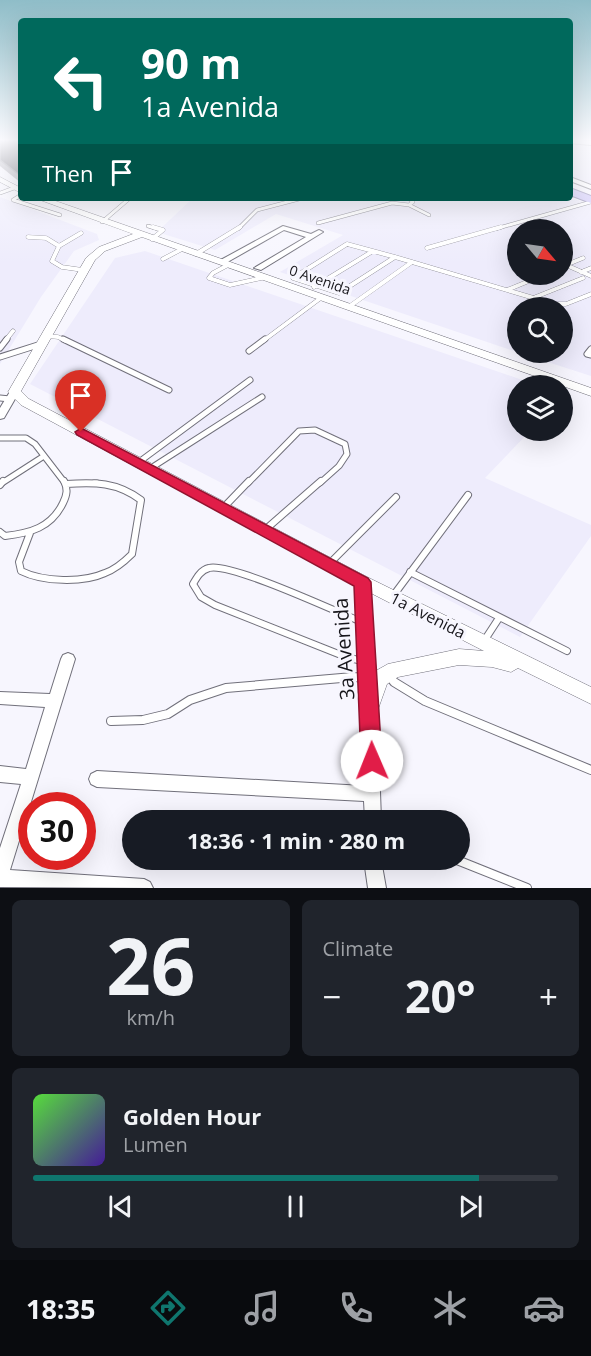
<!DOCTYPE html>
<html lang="en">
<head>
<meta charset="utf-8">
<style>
	:root { --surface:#171b24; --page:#20242c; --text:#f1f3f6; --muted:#9ea1a6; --line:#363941; --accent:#0f766e }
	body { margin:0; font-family:"Open Sans",sans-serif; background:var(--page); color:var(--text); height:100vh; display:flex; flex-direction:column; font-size:22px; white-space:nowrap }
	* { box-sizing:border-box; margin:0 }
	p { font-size:20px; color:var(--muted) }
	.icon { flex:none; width:33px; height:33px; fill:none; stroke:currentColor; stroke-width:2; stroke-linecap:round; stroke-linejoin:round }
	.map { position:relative; height:888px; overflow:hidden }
	.side { display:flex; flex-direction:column; gap:12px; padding:12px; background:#0d0f14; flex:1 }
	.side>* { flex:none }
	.top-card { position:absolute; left:18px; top:18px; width:555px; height:183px; border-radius:6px; box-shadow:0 6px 24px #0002; background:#00695c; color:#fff; overflow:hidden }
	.needle { width:39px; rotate:119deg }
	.buttons { position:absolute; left:507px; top:219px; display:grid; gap:12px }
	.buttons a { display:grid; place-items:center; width:66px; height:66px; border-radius:50%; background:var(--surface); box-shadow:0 6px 24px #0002; font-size:30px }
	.speed { position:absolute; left:18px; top:792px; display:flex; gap:12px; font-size:30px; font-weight:700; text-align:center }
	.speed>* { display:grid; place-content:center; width:78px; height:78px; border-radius:50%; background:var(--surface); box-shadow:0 6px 24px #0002; line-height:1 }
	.speed .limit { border:9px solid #d22; background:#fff; color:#111 }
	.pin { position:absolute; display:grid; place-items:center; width:51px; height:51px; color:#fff; margin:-62px -26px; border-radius:50% 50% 50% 0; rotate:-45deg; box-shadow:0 0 6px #0007 }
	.pin .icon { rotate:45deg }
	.me { position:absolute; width:66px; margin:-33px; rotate:359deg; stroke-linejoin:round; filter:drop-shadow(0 0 4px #0008) }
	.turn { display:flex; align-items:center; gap:21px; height:126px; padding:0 24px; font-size:27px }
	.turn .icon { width:78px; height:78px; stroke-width:2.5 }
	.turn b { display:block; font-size:42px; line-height:51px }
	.then { display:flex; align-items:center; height:57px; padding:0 24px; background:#0003; gap:12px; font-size:22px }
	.big { font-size:45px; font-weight:700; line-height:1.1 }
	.side .widget { flex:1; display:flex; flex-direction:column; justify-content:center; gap:9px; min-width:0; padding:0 21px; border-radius:9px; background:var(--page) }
	.side .dial { align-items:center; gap:0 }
	.dial b { font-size:78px; line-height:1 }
	.song { display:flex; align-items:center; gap:18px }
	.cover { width:72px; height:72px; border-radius:9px; background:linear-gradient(135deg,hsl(110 70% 55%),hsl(260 70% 35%)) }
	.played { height:6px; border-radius:3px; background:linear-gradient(90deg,var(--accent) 85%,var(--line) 85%) }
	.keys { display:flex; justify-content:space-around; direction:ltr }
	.heat { display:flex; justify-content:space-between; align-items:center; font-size:33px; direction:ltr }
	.side .tiles { flex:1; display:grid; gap:12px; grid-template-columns:1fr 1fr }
	.widget:last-child { grid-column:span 2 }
	.trip { position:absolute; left:122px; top:810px; width:348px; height:60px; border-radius:30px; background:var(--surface); box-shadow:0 6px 24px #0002; font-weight:700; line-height:60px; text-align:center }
	.dock { display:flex; height:96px; justify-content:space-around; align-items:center; background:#090b0e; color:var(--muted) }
	.dock .icon { width:42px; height:42px }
	.dock .on { color:var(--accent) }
	.dock b { font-size:27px; color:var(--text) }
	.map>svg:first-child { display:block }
	.built { fill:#eeecfc; fill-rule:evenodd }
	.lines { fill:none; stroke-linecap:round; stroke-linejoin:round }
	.service-far4-casing { stroke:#71707b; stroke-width:4 }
	.service-far3-casing { stroke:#71707b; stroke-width:4.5 }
	.service-far2-casing { stroke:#71707b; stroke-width:7 }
	.service-far1-casing { stroke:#71707b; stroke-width:8 }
	.service-casing { stroke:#71707b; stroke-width:10 }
	.minor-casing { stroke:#71707b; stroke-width:2 }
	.tertiary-casing { stroke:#71707b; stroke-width:1 }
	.trunk-casing { stroke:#827ba9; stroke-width:2 }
	.service-far4 { stroke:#fff; stroke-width:3 }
	.service-far3 { stroke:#fff; stroke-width:4 }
	.service-far2 { stroke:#fff; stroke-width:5 }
	.service-far1 { stroke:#fff; stroke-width:6 }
	.service { stroke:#fff; stroke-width:8 }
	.minor { fill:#fff; fill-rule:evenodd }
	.tertiary { fill:#fff; fill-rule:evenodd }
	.trunk { fill:#cac0f8; fill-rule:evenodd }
	.wall { fill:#9e9da6 }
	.building { fill:#45444e; stroke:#7a7983; stroke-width:1.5 }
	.route { fill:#e11d48; stroke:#92132f; stroke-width:1.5 }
	.labels { text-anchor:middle; stroke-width:6; stroke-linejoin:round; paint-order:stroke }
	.far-street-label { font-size:14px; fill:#17161b; stroke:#f7f6fe }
	.street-label { font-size:16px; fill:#17161b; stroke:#f7f6fe }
	.near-street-label { font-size:20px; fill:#17161b; stroke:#f7f6fe }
</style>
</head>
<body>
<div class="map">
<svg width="591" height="888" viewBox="0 0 591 888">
	<rect width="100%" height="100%" fill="#f7f6fe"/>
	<path class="built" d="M570 139H591V185L570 177Z
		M0 197 97 234 99 240 74 251 41 297 0 364Z
		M570 197 591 205V376L520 353 562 352V308H518L517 352 280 272 343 235 276 214 215 250 157 232 193 198ZM518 230H562V274H518Z
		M145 251 537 385 518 386V430L530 431 485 478 591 525V536L520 637 30 384 115 258Z"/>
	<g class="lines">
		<g class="service-far4-casing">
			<path id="service-far4" d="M0 193 14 188
				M21 195 13 200 60 215
				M76 198H87
				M409 205 429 215
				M102 222 130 198
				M318 223 392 203 409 205 413 202 408 198
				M148 226 158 229
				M238 229 257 210 303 198
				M495 229 591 202"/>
		</g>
		<g class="service-far3-casing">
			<path id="service-far3" d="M81 233 59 246 52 261 62 267 83 270
				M28 237 46 238 59 246
				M152 239 163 230 153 227
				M347 244 395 257 339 293 293 278Z
				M427 248 501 227
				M196 254 240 227
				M395 257 412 262
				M583 258 566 265 591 276
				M163 259 182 249
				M228 265 213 273 209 278 230 285 266 277
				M581 272 591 268
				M314 287 373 251
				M507 290 546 274
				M533 298 583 278
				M350 306 412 262 554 304H566L591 294
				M46 336 58 337 66 341
				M5 341 13 331
				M263 341 322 297"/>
		</g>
		<g class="service-far2-casing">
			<path id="service-far2" d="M63 339 169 390
				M0 348 7 339
				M591 349 587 354 591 355
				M249 351 265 339
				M0 357 41 344
				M0 398 10 399
				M0 438H26L35 444 65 483
				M139 462 250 380
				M151 468 262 397
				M2 483 44 456
				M94 483H97
				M248 483 299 431 315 430 345 444 347 454 339 466 320 483"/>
		</g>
		<g class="service-far1-casing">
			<path id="service-far1" d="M0 485 3 481
				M223 508 249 481
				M266 529 321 481
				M0 532 5 536C30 533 51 528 63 503 67 495 68 489 64 481
				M30 533 19 562 21 571C43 582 83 583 105 573 116 569 124 562 132 554L141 500C117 482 95 482 66 484
				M330 563 396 497
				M410 572 567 651
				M393 596 468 495
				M364 623C337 612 230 562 209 568 201 570 197 577 193 584L201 597 215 605 346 657 366 662
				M484 641 499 618"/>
		</g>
		<g class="service-casing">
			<path id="service" d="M360 660 366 662
				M389 675 394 682 425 701 591 770
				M111 721 143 720 168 714 190 700 226 688 353 677 366 678
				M457 860 527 888
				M375 865 388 860"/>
		</g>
		<g class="minor-casing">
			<path id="minor" d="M570 139 591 141V145L570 143Z
				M570 177 591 185V189L570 181Z
				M283 226 311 234 319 230 323 232 261 270 254 268 306 237 284 230 224 264 217 262Z
				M14 389 19 392 4 418 0 419V408L11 390Z
				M363 577 368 579 369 582 377 706 381 820H365L364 801 97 787 91 784 89 779 91 774 97 771 364 786 363 706 357 582 358 579Z
				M68 653 73 655 75 659 10 870 144 879 150 882 153 888 0 887V848L21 784 0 782V766L26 769 45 707 0 704V692L50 694 61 659 63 655Z
				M364 860H381L386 888H368Z"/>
		</g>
		<g class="tertiary-casing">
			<path id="tertiary" d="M0 177 21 188V193L0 182Z
				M35 198H47L591 388V396L142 237 105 251 95 260 21 391 29 399 369 578 591 687V704L518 668 511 672 492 667 459 665 398 677 387 684 377 712 370 714 363 712 360 706 372 673 388 664 459 649 484 651 357 586 21 405 8 392 86 258 99 247 133 234Z"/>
		</g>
		<g class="trunk-casing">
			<path id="trunk" d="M570 188 591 196V203L570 195Z"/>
		</g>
		<use href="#service-far4" class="service-far4"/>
		<use href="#service-far3" class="service-far3"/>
		<use href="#service-far2" class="service-far2"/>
		<use href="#service-far1" class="service-far1"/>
		<use href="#service" class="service"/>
		<use href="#minor" class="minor"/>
		<use href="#tertiary" class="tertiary"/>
		<use href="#trunk" class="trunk"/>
	</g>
	<path class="wall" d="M0 139H21V183L0 166Z"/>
	<path class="building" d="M0 139H21V176L0 160Z"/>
	<linearGradient id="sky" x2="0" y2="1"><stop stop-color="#8fbdc8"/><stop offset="0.53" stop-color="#fbfbff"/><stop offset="1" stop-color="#fbfbff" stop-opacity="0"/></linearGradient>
	<rect width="591" height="264" fill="url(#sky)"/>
	<path class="route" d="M81 428 368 578 371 582 382 761 379 767 372 770 364 767 361 761 354 586 77 435 75 432Z"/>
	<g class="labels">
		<g class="far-street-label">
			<text transform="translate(320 280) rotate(19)" y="5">0 Avenida</text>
		</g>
		<g class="street-label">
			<text transform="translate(428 615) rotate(27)" y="6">1a Avenida</text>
		</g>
		<g class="near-street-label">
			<text transform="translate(344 649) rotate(-94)" y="7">3a Avenida</text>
		</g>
	</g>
</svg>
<div class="buttons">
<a><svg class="needle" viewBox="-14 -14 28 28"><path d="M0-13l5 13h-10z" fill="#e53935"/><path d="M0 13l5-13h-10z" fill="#9ea1a6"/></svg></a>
<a><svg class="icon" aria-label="search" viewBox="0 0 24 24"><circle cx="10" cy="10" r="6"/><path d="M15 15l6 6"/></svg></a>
<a><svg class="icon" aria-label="layers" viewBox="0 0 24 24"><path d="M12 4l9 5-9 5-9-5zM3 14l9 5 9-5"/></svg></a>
</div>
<div class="speed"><div class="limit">30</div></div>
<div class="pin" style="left:81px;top:432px;background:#d93025"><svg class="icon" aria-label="arrive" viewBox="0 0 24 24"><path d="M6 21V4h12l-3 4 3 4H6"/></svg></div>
<svg class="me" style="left:372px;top:761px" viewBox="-20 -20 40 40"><circle r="19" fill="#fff"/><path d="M0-13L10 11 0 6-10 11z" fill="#e11d48"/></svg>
<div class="trip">18:36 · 1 min · 280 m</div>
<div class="top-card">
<div class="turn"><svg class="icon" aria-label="left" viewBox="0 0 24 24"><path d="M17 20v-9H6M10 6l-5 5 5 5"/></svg><div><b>90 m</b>1a Avenida</div></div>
<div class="then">Then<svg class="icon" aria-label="arrive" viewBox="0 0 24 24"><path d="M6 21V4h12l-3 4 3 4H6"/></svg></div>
</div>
</div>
<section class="side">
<div class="tiles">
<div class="widget dial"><b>26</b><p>km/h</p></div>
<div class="widget"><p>Climate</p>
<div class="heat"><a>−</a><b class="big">20°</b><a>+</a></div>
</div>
<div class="widget">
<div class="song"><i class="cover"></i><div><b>Golden Hour</b><p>Lumen</p></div></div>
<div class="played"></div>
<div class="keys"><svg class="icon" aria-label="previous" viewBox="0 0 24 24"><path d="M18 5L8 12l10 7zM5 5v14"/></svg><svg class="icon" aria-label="pause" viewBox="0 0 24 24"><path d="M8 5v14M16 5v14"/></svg><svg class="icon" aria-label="next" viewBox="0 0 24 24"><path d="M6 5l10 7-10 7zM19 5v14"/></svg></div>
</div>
</div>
</section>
<nav class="dock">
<b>18:35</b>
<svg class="icon on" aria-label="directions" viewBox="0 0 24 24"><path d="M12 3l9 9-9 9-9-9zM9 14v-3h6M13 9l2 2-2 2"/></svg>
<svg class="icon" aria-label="music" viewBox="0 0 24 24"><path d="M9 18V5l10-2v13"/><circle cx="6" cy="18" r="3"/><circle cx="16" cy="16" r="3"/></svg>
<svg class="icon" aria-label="phone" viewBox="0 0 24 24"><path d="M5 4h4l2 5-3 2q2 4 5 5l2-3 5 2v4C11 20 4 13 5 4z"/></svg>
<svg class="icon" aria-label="climate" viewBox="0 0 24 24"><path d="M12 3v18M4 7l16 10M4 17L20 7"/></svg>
<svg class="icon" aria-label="car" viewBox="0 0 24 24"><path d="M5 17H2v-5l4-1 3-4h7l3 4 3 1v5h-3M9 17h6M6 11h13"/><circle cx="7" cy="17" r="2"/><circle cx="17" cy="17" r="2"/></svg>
</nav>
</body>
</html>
